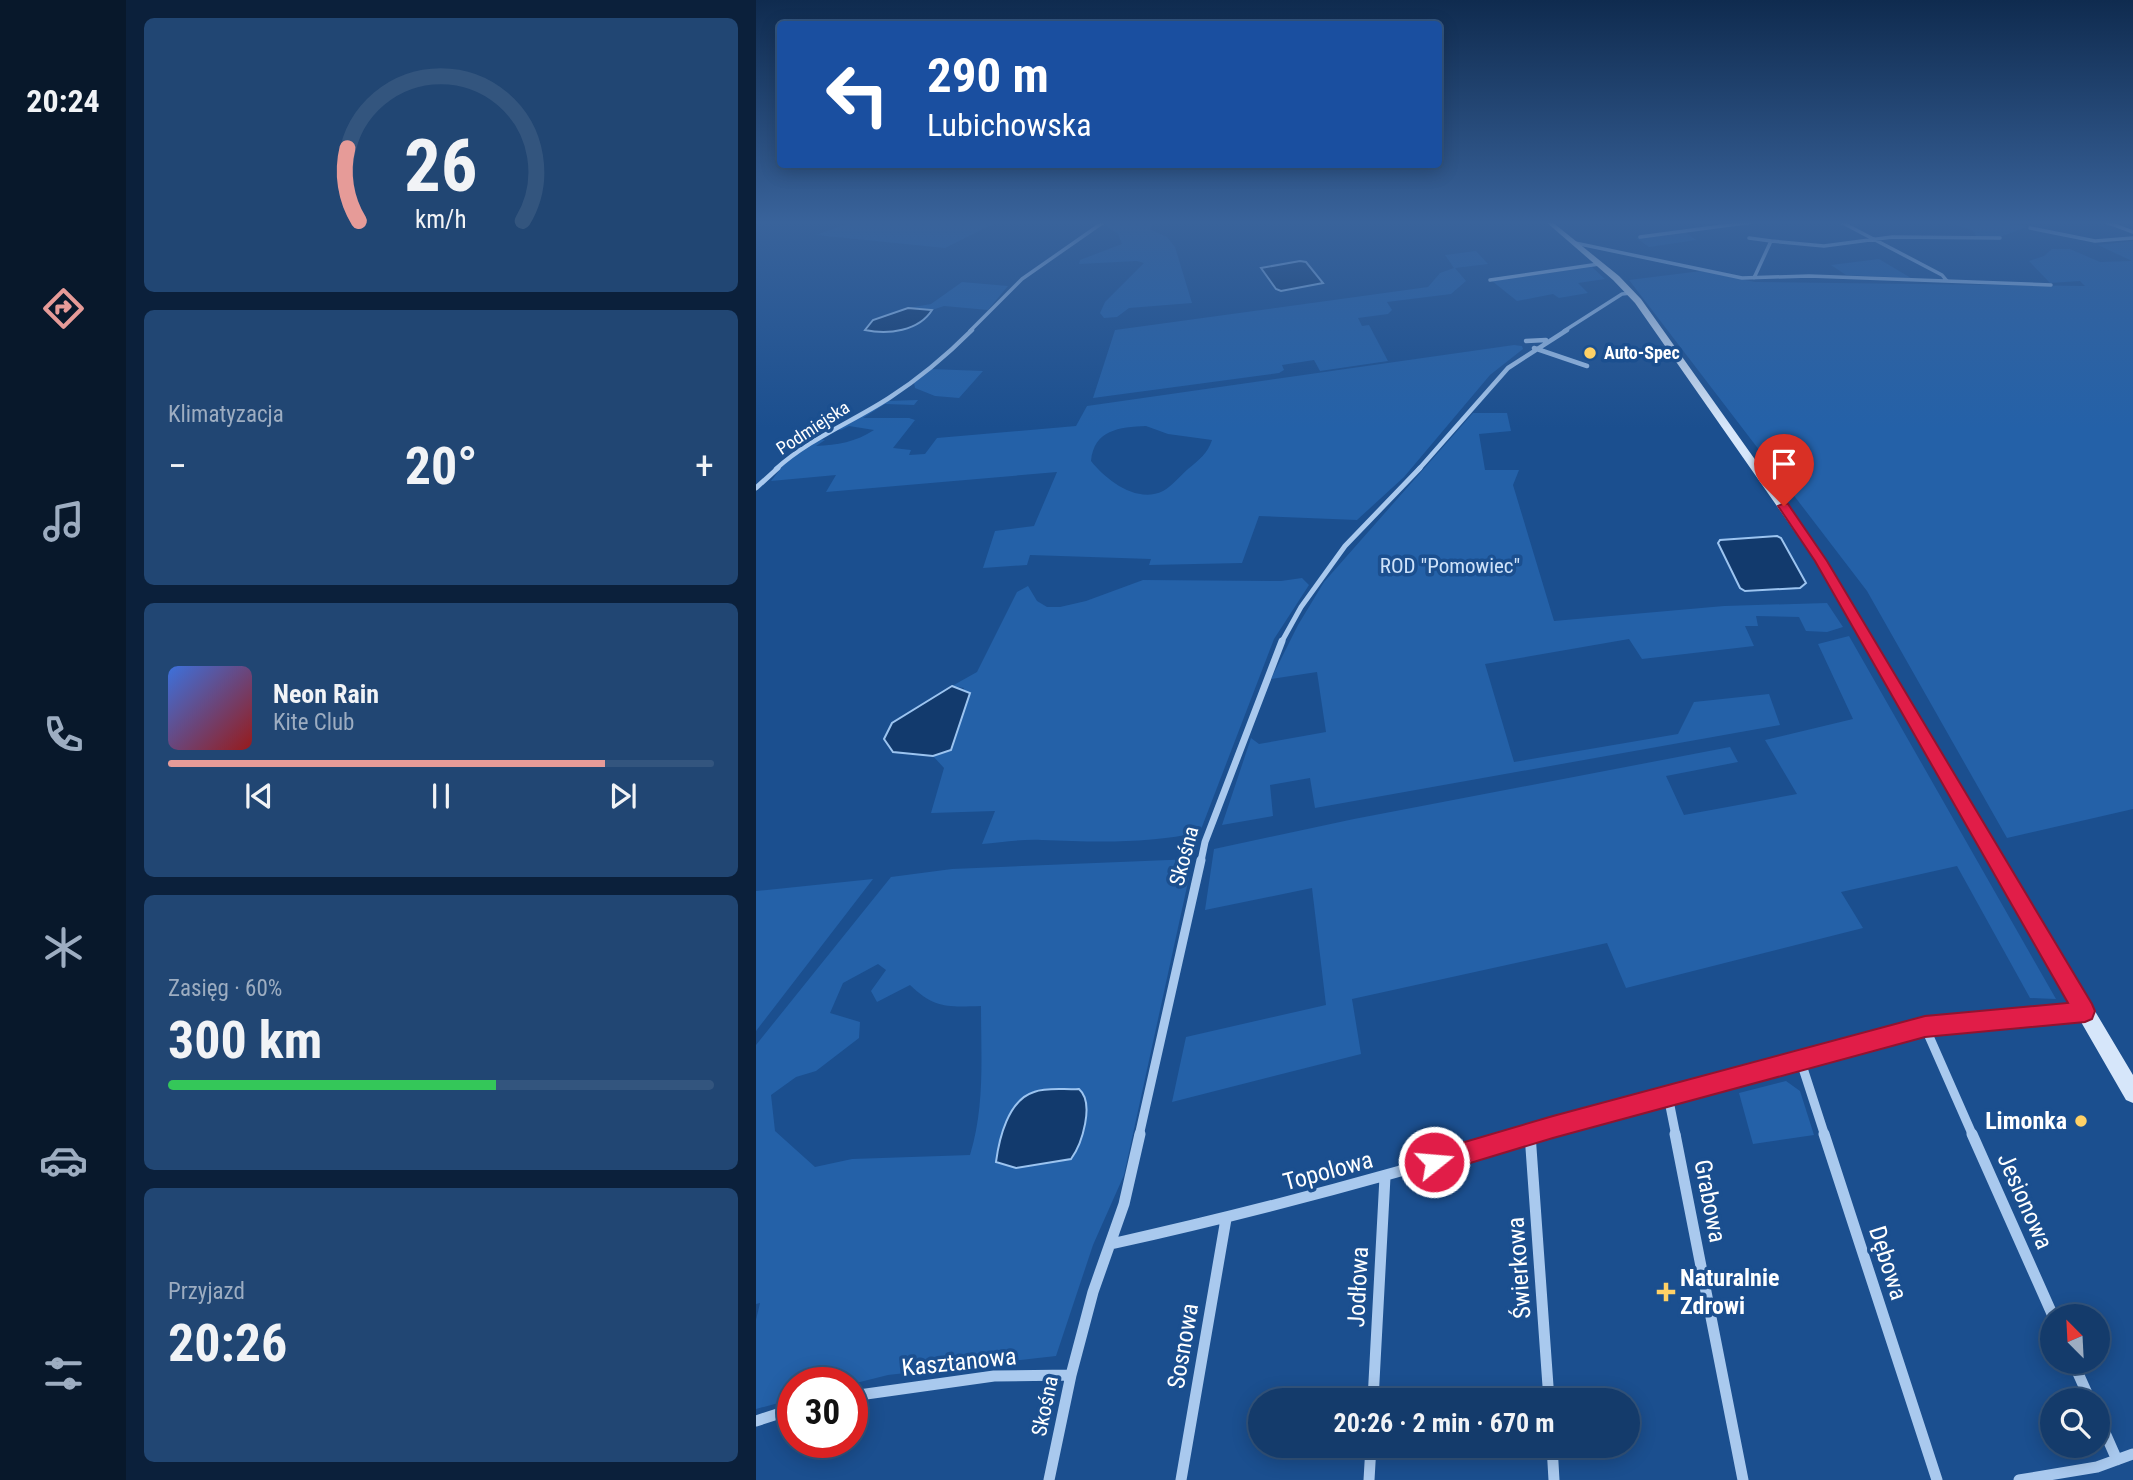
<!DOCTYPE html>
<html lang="pl">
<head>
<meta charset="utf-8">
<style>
	:root { --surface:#143b6b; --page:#214673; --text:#f1f3f6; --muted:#9dadc1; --line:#33557e; --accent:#e69b98 }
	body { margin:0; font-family:"Roboto Condensed",sans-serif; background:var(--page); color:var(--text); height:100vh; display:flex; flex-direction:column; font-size:26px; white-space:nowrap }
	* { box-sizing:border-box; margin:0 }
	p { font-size:23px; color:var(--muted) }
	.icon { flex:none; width:38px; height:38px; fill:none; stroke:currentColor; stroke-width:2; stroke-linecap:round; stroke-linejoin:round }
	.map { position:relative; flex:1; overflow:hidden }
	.sheet { display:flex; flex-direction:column; gap:18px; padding:18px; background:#0b203b; width:630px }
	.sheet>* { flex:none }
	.top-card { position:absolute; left:21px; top:21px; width:665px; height:147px; border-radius:7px; box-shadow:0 4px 18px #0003,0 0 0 2px var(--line); background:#1a4fa0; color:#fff; overflow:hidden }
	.needle { width:46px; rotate:336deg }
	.buttons { position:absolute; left:1284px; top:1304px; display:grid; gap:14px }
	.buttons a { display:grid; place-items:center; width:70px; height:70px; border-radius:50%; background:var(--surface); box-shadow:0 4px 18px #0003,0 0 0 2px var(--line); font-size:35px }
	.speed { position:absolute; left:21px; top:1367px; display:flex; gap:14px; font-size:35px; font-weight:700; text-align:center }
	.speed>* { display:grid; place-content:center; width:91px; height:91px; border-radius:50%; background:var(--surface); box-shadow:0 4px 18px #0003,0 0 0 2px var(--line); line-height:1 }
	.speed .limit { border:10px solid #d22; background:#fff; color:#111 }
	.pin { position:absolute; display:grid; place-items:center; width:60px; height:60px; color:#fff; margin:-72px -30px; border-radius:50% 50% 50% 0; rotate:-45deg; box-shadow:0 0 7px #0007 }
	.pin .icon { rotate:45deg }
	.me { position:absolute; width:77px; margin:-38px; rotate:73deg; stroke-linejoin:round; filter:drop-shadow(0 0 5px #0008) }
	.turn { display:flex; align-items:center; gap:24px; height:147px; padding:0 35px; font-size:32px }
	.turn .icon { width:91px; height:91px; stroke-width:2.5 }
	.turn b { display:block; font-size:49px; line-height:60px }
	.big { font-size:52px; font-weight:700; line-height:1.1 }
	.sheet .card { flex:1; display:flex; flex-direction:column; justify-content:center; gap:10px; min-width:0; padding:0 24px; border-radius:10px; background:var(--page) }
	.sheet .dial { align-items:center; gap:0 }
	.dial svg { height:182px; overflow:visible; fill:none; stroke:var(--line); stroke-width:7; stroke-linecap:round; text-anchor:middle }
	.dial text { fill:var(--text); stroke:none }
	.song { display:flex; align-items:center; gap:21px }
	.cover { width:84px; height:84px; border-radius:10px; background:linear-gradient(135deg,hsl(220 70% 55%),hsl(0 70% 35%)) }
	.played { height:7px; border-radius:4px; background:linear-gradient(90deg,var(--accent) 80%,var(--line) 80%) }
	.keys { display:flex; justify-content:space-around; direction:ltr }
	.heat { display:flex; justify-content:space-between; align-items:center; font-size:38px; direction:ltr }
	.charge { height:10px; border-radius:5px; background:linear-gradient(90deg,#34c759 60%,var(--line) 0) }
	.trip { position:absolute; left:492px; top:1388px; width:392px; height:70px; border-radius:35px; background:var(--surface); box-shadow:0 4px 18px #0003,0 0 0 2px var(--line); font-weight:700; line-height:70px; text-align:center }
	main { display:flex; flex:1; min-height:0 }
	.dock { display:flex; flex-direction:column; width:126px; justify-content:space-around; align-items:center; background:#08182b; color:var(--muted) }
	.dock .icon { width:49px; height:49px }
	.dock .current { color:var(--accent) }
	.dock b { font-size:32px; color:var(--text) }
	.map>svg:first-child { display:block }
	.green { fill:#2461a8; fill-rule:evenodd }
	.water { fill:#123a6d; stroke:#9cc4f0; stroke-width:2 }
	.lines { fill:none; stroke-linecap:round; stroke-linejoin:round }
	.street-far5 { stroke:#a9c9ee; stroke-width:3.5 }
	.street-far4 { stroke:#a9c9ee; stroke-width:4.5 }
	.street-far3 { stroke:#a9c9ee; stroke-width:5 }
	.street-far2 { stroke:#a9c9ee; stroke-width:7 }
	.street-far1 { stroke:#a9c9ee; stroke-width:9 }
	.street { stroke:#a9c9ee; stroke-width:11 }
	.secondary { fill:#d6e6fa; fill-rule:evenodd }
	.route { fill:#e11d48; stroke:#92132f; stroke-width:2 }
	.poi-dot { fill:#ffd166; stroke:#1b4f8f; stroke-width:2.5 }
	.labels { text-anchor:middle; stroke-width:7; stroke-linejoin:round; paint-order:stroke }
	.far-poi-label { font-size:18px; font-weight:bold; fill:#fff; stroke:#1b4f8f; text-anchor:start }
	.far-street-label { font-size:18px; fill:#fff; stroke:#1b4f8f }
	.park-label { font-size:21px; fill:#cfe3fa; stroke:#1b4f8f }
	.street-label { font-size:21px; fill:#fff; stroke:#1b4f8f }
	.near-poi-label { font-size:24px; font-weight:bold; fill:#fff; stroke:#1b4f8f; text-anchor:end }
	.near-street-label { font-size:24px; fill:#fff; stroke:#1b4f8f }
</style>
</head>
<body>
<main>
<nav class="dock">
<b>20:24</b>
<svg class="icon current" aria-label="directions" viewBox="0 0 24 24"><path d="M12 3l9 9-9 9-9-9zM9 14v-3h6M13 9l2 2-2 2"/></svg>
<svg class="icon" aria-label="music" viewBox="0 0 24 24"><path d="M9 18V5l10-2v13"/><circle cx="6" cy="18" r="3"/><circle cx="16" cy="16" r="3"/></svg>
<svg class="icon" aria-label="phone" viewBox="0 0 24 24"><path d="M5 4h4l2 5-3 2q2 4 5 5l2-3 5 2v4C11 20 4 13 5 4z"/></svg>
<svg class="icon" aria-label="climate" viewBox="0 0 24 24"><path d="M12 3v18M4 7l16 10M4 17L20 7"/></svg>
<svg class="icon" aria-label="car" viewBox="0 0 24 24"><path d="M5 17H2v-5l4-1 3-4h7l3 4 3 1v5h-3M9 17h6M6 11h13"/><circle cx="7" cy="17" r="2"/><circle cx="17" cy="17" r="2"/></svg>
<svg class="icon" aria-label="filters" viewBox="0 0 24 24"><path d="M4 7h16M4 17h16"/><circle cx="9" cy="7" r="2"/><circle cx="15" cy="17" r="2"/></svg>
</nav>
<section class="sheet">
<div class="card dial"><svg viewBox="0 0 100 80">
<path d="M14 69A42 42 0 1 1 86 69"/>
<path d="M14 69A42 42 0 0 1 9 37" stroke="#e69b98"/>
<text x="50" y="56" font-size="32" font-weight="700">26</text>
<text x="50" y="72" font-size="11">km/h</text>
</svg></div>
<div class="card"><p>Klimatyzacja</p>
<div class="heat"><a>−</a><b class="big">20°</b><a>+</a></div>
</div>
<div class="card">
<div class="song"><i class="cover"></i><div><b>Neon Rain</b><p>Kite Club</p></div></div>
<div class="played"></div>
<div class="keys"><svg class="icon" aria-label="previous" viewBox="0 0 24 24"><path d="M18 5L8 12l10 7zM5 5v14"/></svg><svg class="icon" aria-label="pause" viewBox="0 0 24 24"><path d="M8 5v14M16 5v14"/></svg><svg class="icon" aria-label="next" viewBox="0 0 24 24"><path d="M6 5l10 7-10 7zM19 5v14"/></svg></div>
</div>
<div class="card"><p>Zasięg · 60%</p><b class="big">300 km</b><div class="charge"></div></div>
<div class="card"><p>Przyjazd</p><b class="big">20:26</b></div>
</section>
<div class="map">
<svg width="1377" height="1480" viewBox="0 0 1377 1480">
	<rect width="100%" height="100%" fill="#1b4f8f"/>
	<path class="green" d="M99 221H243L189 248 60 235Z
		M355 221H399L394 229 411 237 419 247 436 303 373 308 361 317 348 318 344 313 349 302 388 263 381 261 323 264 324 260 366 244 362 234 349 225Z
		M1242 221 1271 227 1244 237H1221L1216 230 1190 222Z
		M928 231 940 240 893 247 880 238Z
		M1377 241V809L1251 838 1111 591 873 280 945 271 999 282 1329 286 1324 281 1294 283 1273 261 1288 256 1296 249H1314L1344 262 1376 261 1342 245Z
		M720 251 732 264 699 268 710 281 695 294 631 302 636 310 632 314 602 318 606 326 613 325 632 361 564 371 558 360 526 365 528 370 523 373 337 398 359 330 672 287 684 273 698 268 689 255Z
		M1123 259 1155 278 1090 275 1075 265Z
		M836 267 849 279 822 283 832 293 803 298 797 294 761 301 736 281Z
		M206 282 252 286 232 310 188 306 176 310 152 308 175 304Z
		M758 345 766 346 767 349 734 375 648 477 601 520 503 516 486 563 393 565 395 559 274 555 271 565 227 568 239 531 278 526 301 472 70 492 80 475 15 481 29 463 63 439 69 440 60 446C81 445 100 442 118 430L93 426 85 430 80 429 130 401 162 400 158 405 129 404 107 418H153L159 420 137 448 155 450 153 455 169 454 181 438 320 426 331 406ZM390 426 412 434 456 440C452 453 443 460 432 469 424 476 416 486 407 491 381 504 350 480 335 461 338 430 363 427 390 426Z
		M175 369 227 371 203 398 179 396 159 388 158 383Z
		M717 413H751L755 431 723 434 729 470H763L757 485 798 621 968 606 1071 603 1087 627 1071 632 1050 631 1043 617 1000 616 1002 626H989L998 646 886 659 873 639 729 664 758 762 922 734 938 702 1013 694 1024 725 559 808 554 778 514 785 517 816 466 825 495 738 503 744 570 732 561 672 515 679 542 625 568 582Z
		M546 578 553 585 518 639 444 832C392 844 339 842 286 840 267 839 246 842 226 844L239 811 175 813 188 768 177 756 195 750 208 688 196 686 221 672 261 592 272 586 281 601 291 607H304L330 601 387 580 525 581Z
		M1093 636 1300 999 1274 998 1201 866 1085 892 1107 928 870 988 851 943 596 999 605 1054 416 1102 430 1037 570 1005 556 888 449 910 458 849 598 819 974 747 982 762 910 776 928 815 1041 794 1009 740 1097 719 1062 644Z
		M437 859 368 1175 337 1245 300 1356 132 1375 96 1384 37 1382V1399L0 1409V1320L4 1303 0 1304V1045L135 877 196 869ZM122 964 130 970 115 991 121 1002 154 985C179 1009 193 1007 225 1006 225 1057 229 1106 214 1155L96 1159 59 1167 19 1131 15 1095 40 1077 60 1071 103 1038 104 1022 74 1013 87 983Z
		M117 879 0 1031V891Z
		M1030 1081 1044 1091 1058 1135 997 1144 983 1093Z"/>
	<path class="water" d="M544 261 550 262 567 283 525 291 520 289 505 268Z
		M152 308 176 310C163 331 132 335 109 330L117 320Z
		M1021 536 1025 538 1050 583 1044 588 989 591 984 588 962 543 964 540Z
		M196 686 214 693 195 750 177 756 137 752 128 739 136 723Z
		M323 1089C339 1103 326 1144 315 1159L260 1168 240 1162C243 1139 252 1100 278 1092 291 1087 309 1090 323 1089Z"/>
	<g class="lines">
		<path class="street-far5" d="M1083 221 1186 275 1191 281
			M1348 221 1377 232
			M1274 228 1339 241 1377 238
			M884 237 1004 221
			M993 238 1015 241
			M819 243 986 278 1053 276 1295 285
			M998 278 1015 241 1068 246 1136 237 1244 238
			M734 280 843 264
			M214 331 266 279 349 221
			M808 331 866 294 875 293"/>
		<path class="street-far4" d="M770 341 790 340
			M778 348 831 366
			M20 469C53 439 96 422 133 398 164 378 191 355 216 330
			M663 469 752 368 811 330"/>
		<path class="street-far3" d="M0 488 22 468
			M525 643 545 607 589 546 664 468"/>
		<path class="street-far2" d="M445 861 449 842 526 641"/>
		<path class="street-far1" d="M1169 1027 1217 1136
			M1044 1059 1069 1136
			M912 1096 920 1136
			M774 1133V1136
			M383 1136 445 860
			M764 1136 1105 1042 1169 1027 1328 1011"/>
		<path class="street" d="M774 1134 793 1400
			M919 1134 987 1480
			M1068 1134 1181 1480
			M1216 1134 1297 1316
			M355 1244C495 1213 633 1176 770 1134
			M1317 1362 1334 1400
			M96 1396 238 1376 315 1375
			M617 1400 629 1177
			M1342 1417 1361 1460
			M0 1421 37 1409
			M796 1446 798 1480
			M293 1480 315 1375 337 1292 368 1204 384 1134
			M425 1480 470 1219
			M613 1480 615 1446
			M1263 1480 1341 1467 1377 1454"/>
		<path class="secondary" d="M789 221H795L863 276 885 299 1071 561 1377 1075V1103L1370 1100 1060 562 879 303 857 280Z"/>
	</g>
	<linearGradient id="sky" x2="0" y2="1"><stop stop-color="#0f2b4f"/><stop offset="0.52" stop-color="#39639b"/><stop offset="1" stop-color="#39639b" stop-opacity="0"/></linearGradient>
	<rect width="1377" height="428" fill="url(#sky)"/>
	<path class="route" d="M1028 503 1032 504 1071 561 1336 1004 1339 1011 1336 1019 1329 1022 1169 1037 797 1138 678 1174 670 1170 667 1162 670 1154 678 1151 797 1116 1169 1016 1312 1003 1059 561 1022 506Z"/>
	<g class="poi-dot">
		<circle cx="834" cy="353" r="7"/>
		<circle cx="1325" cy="1121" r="7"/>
		<path d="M906.5 1281.5h7v7h7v7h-7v7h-7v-7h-7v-7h7z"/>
	</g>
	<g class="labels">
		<g class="far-poi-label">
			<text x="848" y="359">Auto-Spec</text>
		</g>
		<g class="far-street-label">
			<text transform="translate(57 428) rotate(-33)" y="6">Podmiejska</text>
		</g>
		<g class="park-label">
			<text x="694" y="573">ROD "Pomowiec"</text>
		</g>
		<g class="street-label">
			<text transform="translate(428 856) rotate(-75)" y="7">Skośna</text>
			<text transform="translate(289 1406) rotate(-78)" y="7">Skośna</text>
		</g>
		<g class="near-poi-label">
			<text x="1311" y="1129">Limonka</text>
			<text x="924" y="1286" text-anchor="start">Naturalnie<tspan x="924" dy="28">Zdrowi</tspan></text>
		</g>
		<g class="near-street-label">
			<text transform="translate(572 1171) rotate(-15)" y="8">Topolowa</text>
			<text transform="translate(954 1201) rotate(79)" y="8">Grabowa</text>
			<text transform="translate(1269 1201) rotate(66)" y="8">Jesionowa</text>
			<text transform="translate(1132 1263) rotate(72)" y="8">Dębowa</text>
			<text transform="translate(763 1268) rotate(-94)" y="8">Świerkowa</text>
			<text transform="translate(602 1287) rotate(-87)" y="8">Jodłowa</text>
			<text transform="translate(427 1346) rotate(-80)" y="8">Sosnowa</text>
			<text transform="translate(203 1362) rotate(-6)" y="8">Kasztanowa</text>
		</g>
	</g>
</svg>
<div class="buttons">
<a><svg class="needle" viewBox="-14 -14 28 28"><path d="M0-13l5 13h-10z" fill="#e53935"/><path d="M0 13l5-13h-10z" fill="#9dadc1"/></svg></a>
<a><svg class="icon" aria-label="search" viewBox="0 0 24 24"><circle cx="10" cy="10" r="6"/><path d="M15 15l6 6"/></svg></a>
</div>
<div class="speed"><div class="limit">30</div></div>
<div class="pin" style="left:1028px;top:506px;background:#d93025"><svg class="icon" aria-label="arrive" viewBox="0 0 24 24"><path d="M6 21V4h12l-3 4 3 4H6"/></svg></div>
<svg class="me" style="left:678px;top:1162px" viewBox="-20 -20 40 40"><circle r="17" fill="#e11d48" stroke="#fff" stroke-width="3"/><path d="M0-11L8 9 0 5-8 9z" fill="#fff"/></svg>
<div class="trip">20:26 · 2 min · 670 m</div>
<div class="top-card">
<div class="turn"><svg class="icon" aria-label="left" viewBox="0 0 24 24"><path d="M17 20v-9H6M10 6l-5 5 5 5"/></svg><div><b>290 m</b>Lubichowska</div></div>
</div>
</div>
</main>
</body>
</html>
